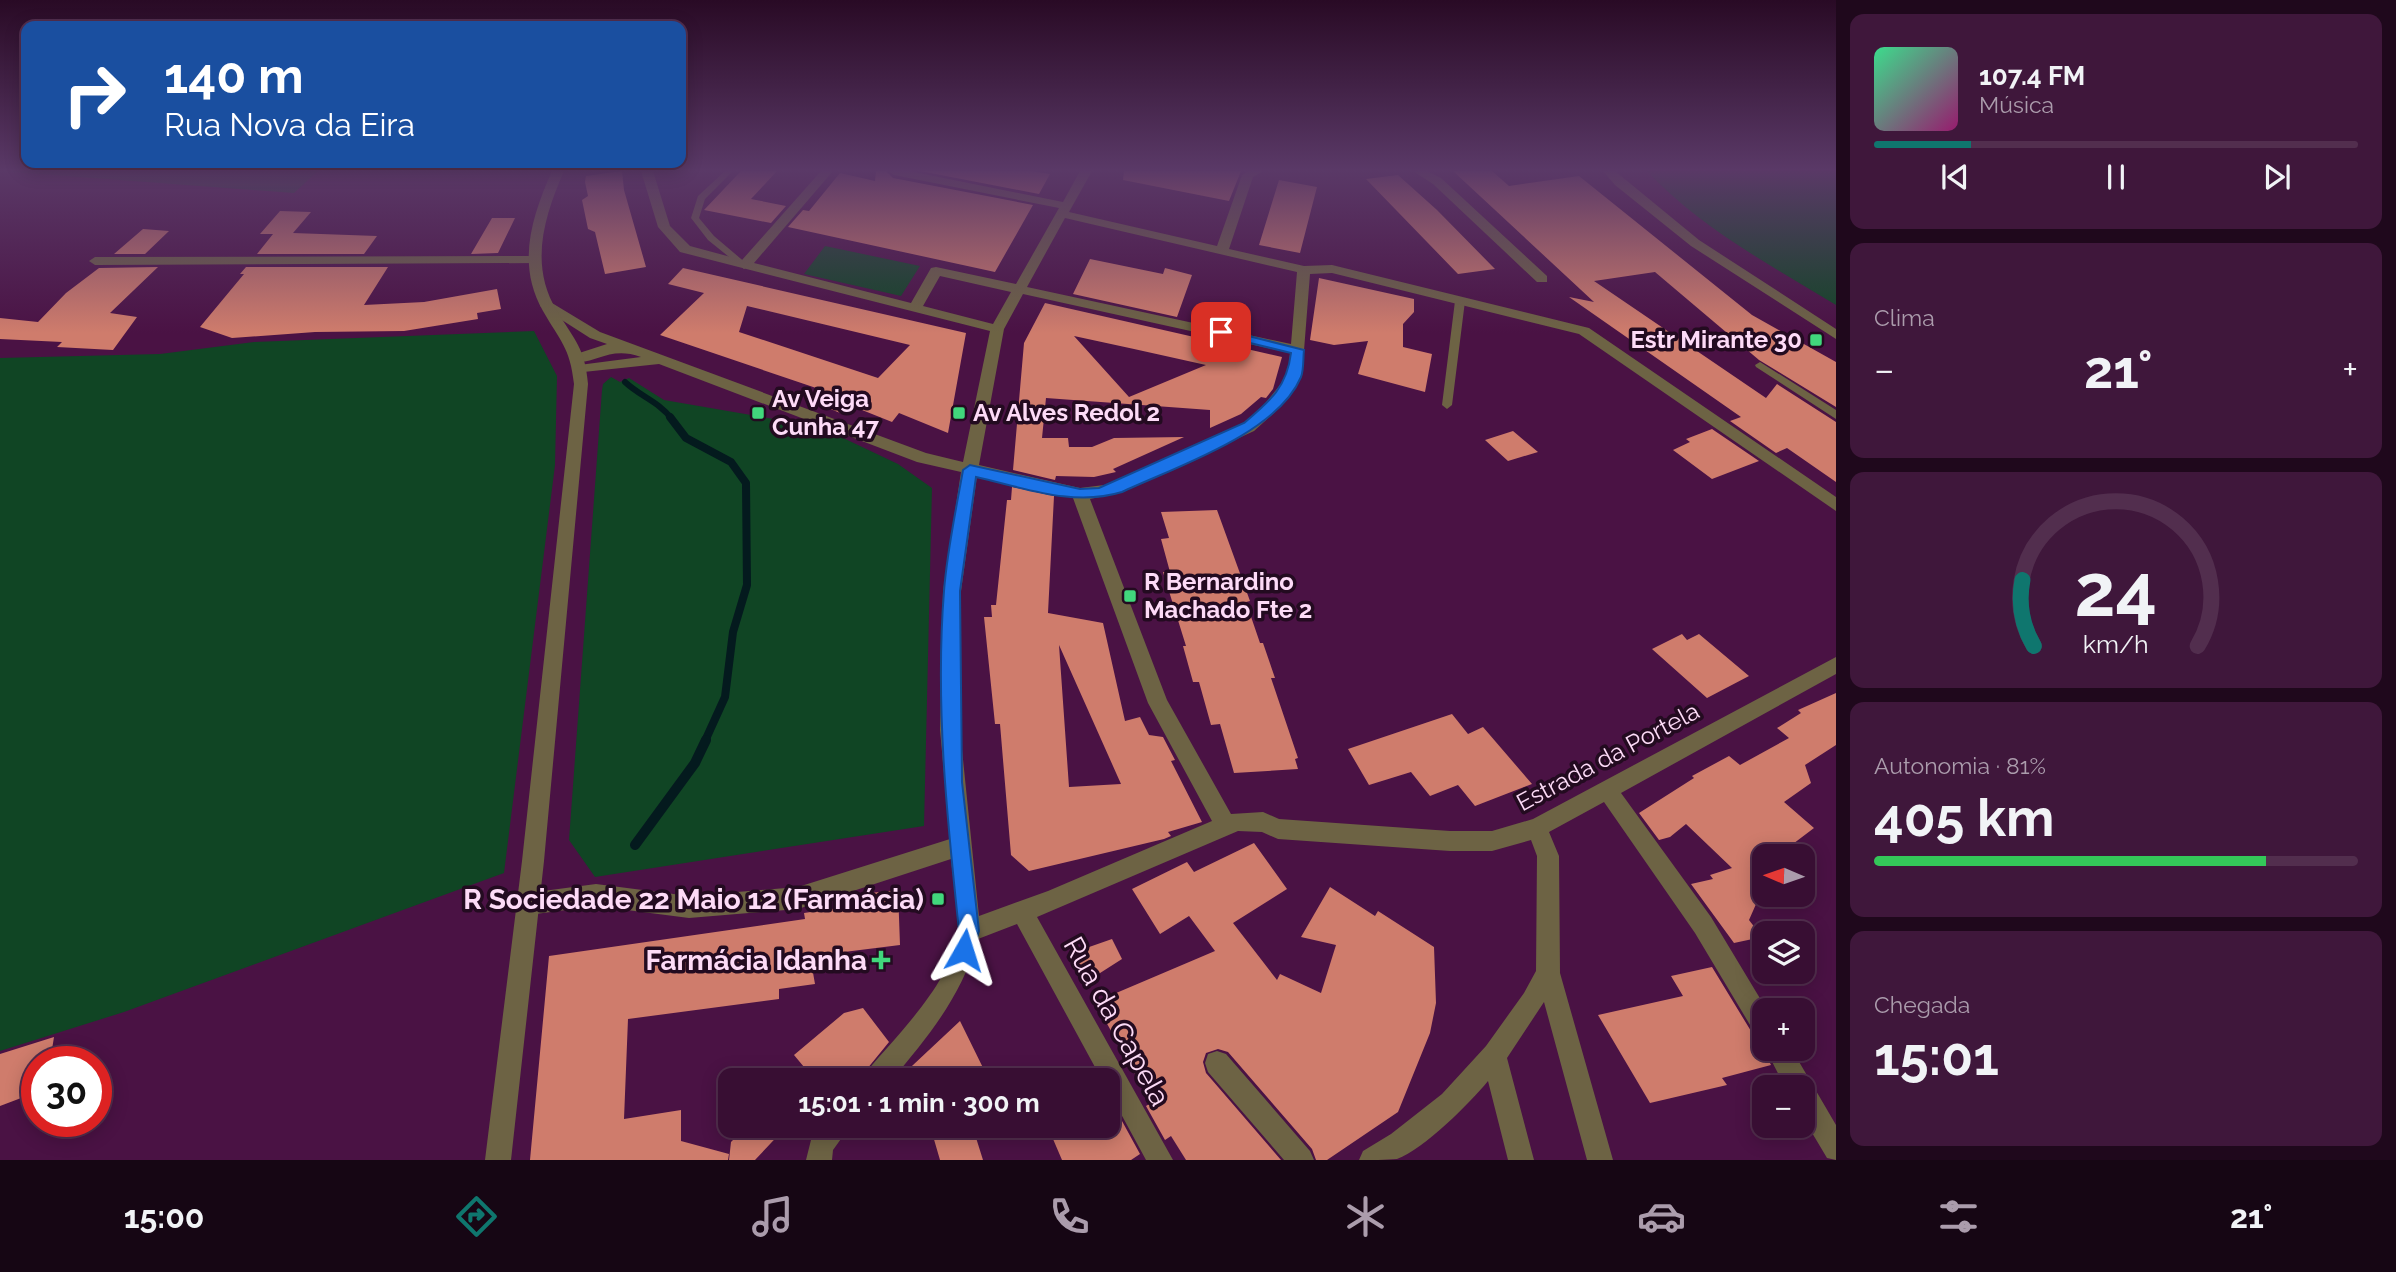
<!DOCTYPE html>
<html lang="pt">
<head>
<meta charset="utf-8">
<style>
	:root { --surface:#380e33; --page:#3f173b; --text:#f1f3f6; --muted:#ab9cac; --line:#522e4e; --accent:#0f766e }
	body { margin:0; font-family:Raleway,sans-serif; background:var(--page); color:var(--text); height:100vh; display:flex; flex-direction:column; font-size:26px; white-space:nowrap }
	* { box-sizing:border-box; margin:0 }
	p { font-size:23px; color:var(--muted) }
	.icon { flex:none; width:38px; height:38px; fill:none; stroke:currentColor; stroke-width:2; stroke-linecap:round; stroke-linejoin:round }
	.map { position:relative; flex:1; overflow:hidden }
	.drawer { display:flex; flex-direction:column; gap:14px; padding:14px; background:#1f081c; width:560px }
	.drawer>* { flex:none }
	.top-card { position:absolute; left:21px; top:21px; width:665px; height:147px; border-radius:14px; box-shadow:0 4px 18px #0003,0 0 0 2px var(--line); background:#1a4fa0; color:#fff; overflow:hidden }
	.needle { width:46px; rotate:272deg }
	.controls { position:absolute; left:1752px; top:844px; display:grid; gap:14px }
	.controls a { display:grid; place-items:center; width:63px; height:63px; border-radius:14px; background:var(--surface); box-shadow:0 4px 18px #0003,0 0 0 2px var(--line); font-size:35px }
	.speed { position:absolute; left:21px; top:1046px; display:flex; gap:14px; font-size:35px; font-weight:700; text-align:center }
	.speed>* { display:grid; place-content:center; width:91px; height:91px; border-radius:50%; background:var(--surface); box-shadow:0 4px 18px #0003,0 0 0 2px var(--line); line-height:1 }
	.speed .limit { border:10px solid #d22; background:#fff; color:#111 }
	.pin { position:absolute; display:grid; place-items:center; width:60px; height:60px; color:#fff; margin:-30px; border-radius:14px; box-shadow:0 4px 10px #0006 }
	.me { position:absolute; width:77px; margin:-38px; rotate:6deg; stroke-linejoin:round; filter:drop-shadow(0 0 5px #0008) }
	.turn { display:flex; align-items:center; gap:24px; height:147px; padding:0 28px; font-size:32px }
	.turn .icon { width:91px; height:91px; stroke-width:2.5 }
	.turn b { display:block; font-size:49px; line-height:60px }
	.big { font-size:52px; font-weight:700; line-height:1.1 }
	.drawer .tile { flex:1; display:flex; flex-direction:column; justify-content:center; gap:10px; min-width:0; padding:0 24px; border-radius:14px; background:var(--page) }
	.drawer .dial { align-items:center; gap:0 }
	.dial svg { height:182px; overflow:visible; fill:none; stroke:var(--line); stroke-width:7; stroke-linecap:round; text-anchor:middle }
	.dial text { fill:var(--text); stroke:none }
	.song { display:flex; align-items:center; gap:21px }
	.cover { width:84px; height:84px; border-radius:10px; background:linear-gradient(135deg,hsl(150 70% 55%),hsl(320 70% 35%)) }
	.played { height:7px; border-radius:4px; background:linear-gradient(90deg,var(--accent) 20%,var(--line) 20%) }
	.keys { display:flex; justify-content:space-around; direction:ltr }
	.heat { display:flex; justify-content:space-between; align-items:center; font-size:38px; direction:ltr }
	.charge { height:10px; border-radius:5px; background:linear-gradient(90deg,#34c759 81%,var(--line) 0) }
	.trip { position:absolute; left:718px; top:1068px; width:402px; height:70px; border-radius:14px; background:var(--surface); box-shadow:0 4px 18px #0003,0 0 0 2px var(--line); font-weight:700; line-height:70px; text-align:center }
	.dock { display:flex; height:112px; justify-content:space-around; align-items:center; background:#160614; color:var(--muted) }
	.dock .icon { width:49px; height:49px }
	.dock .on { color:var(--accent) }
	.dock b { font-size:32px; color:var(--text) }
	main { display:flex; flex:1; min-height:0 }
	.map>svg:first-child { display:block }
	.green { fill:#104524 }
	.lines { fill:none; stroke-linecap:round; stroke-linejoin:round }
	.stream-far2 { stroke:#041a1e; stroke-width:6 }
	.stream-far1 { stroke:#041a1e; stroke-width:8 }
	.stream { stroke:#041a1e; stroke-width:10 }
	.building { fill:#cf7c6c; fill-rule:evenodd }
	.service { fill:#6d6344; fill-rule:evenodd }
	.minor { fill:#6d6344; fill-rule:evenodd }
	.tertiary { fill:#6d6344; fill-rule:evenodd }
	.route { fill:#1a73e8; stroke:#114b97; stroke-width:2 }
	.poi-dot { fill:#41d77c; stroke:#230b20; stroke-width:2.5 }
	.labels { text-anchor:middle; stroke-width:7; stroke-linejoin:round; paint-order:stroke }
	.poi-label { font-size:24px; font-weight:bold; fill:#fddbf7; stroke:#230b20; text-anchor:start }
	.street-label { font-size:24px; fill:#fddbf7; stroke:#230b20 }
	.near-poi-label { font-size:28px; font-weight:bold; fill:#fddbf7; stroke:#230b20; text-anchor:end }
	.near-street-label { font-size:28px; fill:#fddbf7; stroke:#230b20 }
</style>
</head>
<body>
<main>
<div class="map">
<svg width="1836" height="1160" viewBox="0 0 1836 1160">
	<rect width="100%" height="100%" fill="#4a1244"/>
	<path class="green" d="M0 171H318L294 193Z
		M1647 171H1836V305C1770 265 1699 227 1647 171Z
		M825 246 920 266 901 296 804 274Z
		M534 331 557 376 555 465 504 873 124 1012 0 1051V358L160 354 254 342Z
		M611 377 620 382 629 378 664 400 820 427 898 464 932 488 924 826 595 877 569 840 602 390 603 384Z"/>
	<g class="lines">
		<path class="stream-far2" d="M625 382C641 397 658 401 672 419"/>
		<path class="stream-far1" d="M670 417 686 438 731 462 746 483 747 585 733 632 725 697 705 741"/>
		<path class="stream" d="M635 845 695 763 706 740"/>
	</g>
	<path class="building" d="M622 171 624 190 646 267 605 274 595 232 588 229 582 200 588 196 585 182 586 176Z
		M741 171H777L751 199 786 206 771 223 704 210Z
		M876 171H886L893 178 1033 205 995 272 788 227 803 210 809 211 840 173 875 181Z
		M920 171H1031L1050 174 1039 194Z
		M1124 171H1241L1229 201 1123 180Z
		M1453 171H1492L1509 186 1579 176 1752 315 1836 362V407L1759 360 1655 272 1594 281 1766 398 1777 384 1836 422V482L1787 448 1776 453 1730 421 1741 417 1569 297 1594 302Z
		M1398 175 1437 210 1495 269 1458 274 1366 179Z
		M1279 180 1317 187 1300 253 1259 245Z
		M280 211 311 212 293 233 377 236 364 254H257L273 234H260Z
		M492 218H515L498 253 471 254Z
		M143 229 169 231 145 254H114Z
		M1090 259 1163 274 1165 268 1192 275 1177 317 1073 294Z
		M158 267 110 313 137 317 113 350 57 347 62 342 0 339V318L38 322 66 293 99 268Z
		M246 267H388L364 305 424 302 497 289 501 309 477 313 478 319 404 331 315 332 232 338 200 327 244 274H240Z
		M683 268 966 333 948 433 899 413 892 422 852 406 845 415 811 401 822 390 660 335 704 293 668 284ZM747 306 910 345 878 378 739 332Z
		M1319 278 1414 299V312L1403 324V347L1432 354 1425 392 1358 374 1368 341 1334 345 1310 340Z
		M1045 303 1282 357 1273 389 1266 398 1261 397 1241 414 1210 428V410L1046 398 1042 438H1068L1069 447H1092L1114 438 1184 437 1113 469 1116 472 1094 477 1056 476 1055 480 1013 470 1024 343ZM1074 336 1134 349 1206 365 1129 397Z
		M1712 429 1759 461 1712 479 1673 450 1690 442 1686 439Z
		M1513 431 1538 452 1508 461 1485 440Z
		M1012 487 1054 496 1048 613 1103 623 1125 721 1140 717 1149 735 1163 737 1175 760 1171 761 1202 822 1168 832 1171 836 1164 839 1029 871 1011 855 1000 724H995L984 617H992L991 605H996L1007 500H1011ZM1059 645 1121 784 1069 787Z
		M1217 510 1250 601 1246 602 1260 643H1263L1275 678H1271L1298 758 1295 759 1298 769 1234 773 1220 724 1211 725 1199 682H1193L1183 646H1186L1163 572H1170L1161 539 1169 538 1161 512Z
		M1682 634 1687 640 1699 634 1749 676 1707 698 1652 649Z
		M1836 693V745L1805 765 1811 783 1784 802 1814 828 1777 856H1764V886L1749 920 1762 937 1734 943 1691 884 1713 879 1710 875 1732 868 1686 824 1670 837 1659 840 1639 813 1694 778 1692 776 1729 756 1740 765 1789 738 1777 728 1801 713 1798 710Z
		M1452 714 1468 734 1483 727 1532 784 1475 806 1458 785 1430 796 1411 772 1369 785 1348 749Z
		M1254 843 1287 889 1233 923 1277 980 1280 974 1321 993 1336 945 1301 937 1330 887 1375 916 1378 911 1434 947 1436 1003 1430 1033 1398 1112 1327 1160H1316L1312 1149 1228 1052 1218 1049 1206 1053 1203 1062 1206 1073 1281 1160H1186L1171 1136 1165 1140 1146 1106 1151 1103 1095 1002 1215 951 1189 916 1160 934 1132 889 1187 862 1194 872Z
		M898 890 900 945 828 954 830 961 812 967 815 984 779 989V999L628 1019 624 1119 681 1110V1141L729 1154 728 1160H530L549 956 805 919 804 913 838 908 837 903 862 901 861 894Z
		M1112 939 1122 959 1086 982 1072 953Z
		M1712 967 1754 1036 1764 1041 1763 1049 1771 1065 1722 1078 1727 1085 1650 1103 1598 1015 1683 996 1671 976Z
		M863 1008 889 1042 858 1080H792L804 1067 794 1055 844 1013Z
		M960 1021 989 1080H897Z
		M54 1037 50 1062H37V1092L0 1106V1054Z
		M1122 1121 1140 1154 1131 1160H1062L1047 1125H1115Z
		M748 1125H788L755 1160H729L731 1142Z
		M965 1125H972L983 1160H940L933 1136Z"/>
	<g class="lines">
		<path class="service" d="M725 171H733L705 199 699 218 714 236 747 264 749 266 744 269 708 240 691 218 698 196Z
			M1460 298 1465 301 1452 405 1447 409 1442 405 1455 301Z
			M1760 362 1836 410V419L1756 367 1755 365Z"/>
		<path class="minor" d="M641 171H653L670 226 690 246 742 260 821 171H833L754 263 911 303 931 268 936 267 1016 284 1059 208 894 175 888 171H909L1063 202 1080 171H1092L1069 212 1217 246 1242 175 1248 171H1263L1253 177 1229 249 1304 266 1332 265 1589 328 1836 497V511L1579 334 1332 273 1310 274 1302 376 1274 413 1254 431 1123 492 1090 499 1167 700 1231 814 1263 812 1279 819 1450 831H1492L1533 819 1836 657V674L1621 793 1711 917 1767 1010H1764V1039L1756 1035 1695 933 1604 802 1549 832 1559 856 1560 973 1613 1160H1587L1544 1002 1507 1058 1534 1160H1508L1488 1081C1470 1103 1424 1149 1397 1159 1387 1160 1370 1160 1359 1160L1363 1151 1391 1134 1442 1094 1486 1046 1524 993 1536 971 1537 856 1531 840 1492 851H1450L1278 839 1262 832 1238 831 1037 917 1173 1160H1146L1108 1090V1080H1102L1017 924 978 939C961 997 930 1034 892 1080H864L867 1071C898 1034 954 980 958 930 959 907 953 882 951 859L798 909 689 918 596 906 528 915 520 912 517 904 520 896 528 893 596 884 689 896 798 887 950 839 940 730 943 591 961 472 917 462 659 364 574 373V367L579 365 641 357C608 345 595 366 573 361V355L607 344 590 338 540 306 542 303H552L600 332 926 453 963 462 990 331 680 252 658 227ZM1065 218 1297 272 1291 344 1027 287ZM940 276 1011 292 993 324 923 306ZM1023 294 1290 353 1288 375 1264 405 1244 423 1112 484 1080 488 979 465 1004 329ZM977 476 1073 498 1148 703 1212 821 1048 891 979 916 960 730 961 591Z
			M1413 171H1427L1441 178 1547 276V282H1537L1433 184Z
			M1603 171H1615L1699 240 1836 329V339L1691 246 1615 185Z
			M532 256 538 260 537 263 95 265 89 261 95 257Z
			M1765 1048H1791L1836 1125V1160L1827 1158 1802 1116V1087H1785Z
			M1217 1051 1226 1054 1310 1151 1314 1160H1284L1208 1072 1205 1063 1208 1054Z
			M821 1125H851L833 1150 832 1160H806L812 1136Z"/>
		<path class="tertiary" d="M552 171H564C544 217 529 265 557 311 575 341 585 348 588 384L544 861 511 1160H485L522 861 574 384C570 347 560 341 543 311 516 264 532 216 552 171Z"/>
	</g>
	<linearGradient id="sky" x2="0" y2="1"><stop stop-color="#290a25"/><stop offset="0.51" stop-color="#5a3967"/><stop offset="1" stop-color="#5a3967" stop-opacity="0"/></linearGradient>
	<rect width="1836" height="333" fill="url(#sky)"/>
	<path class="route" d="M1221 329 1304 350C1303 358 1304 369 1301 377 1277 434 1175 467 1122 492 1073 507 1025 488 976 477L960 591 962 782 979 931 971 957 964 960 956 957 953 950 959 931C947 818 935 704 944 591 947 551 956 510 963 470L970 465 1080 489 1099 488 1244 423C1270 401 1287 387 1291 353L1217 335V330Z"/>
	<g class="poi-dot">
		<rect x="1809" y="333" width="14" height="14" rx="3.5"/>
		<rect x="751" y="406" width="14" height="14" rx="3.5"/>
		<rect x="952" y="406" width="14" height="14" rx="3.5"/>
		<rect x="1123" y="589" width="14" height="14" rx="3.5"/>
		<rect x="931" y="892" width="14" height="14" rx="3.5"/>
		<path d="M877.5 949.5h7v7h7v7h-7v7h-7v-7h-7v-7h7z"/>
	</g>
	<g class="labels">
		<g class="poi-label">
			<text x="1802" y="348" text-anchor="end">Estr Mirante 30</text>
			<text x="772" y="407">Av Veiga<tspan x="772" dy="28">Cunha 47</tspan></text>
			<text x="973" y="421">Av Alves Redol 2</text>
			<text x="1144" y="590">R Bernardino<tspan x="1144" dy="28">Machado Fte 2</tspan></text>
		</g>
		<g class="street-label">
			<text transform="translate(1608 757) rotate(-28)" y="8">Estrada da Portela</text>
		</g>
		<g class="near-poi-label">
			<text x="924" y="909">R Sociedade 22 Maio 12 (Farmácia)</text>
			<text x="867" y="970">Farmácia Idanha</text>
		</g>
		<g class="near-street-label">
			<text transform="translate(1117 1021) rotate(61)" y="10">Rua da Capela</text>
		</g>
	</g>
</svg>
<div class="controls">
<a><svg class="needle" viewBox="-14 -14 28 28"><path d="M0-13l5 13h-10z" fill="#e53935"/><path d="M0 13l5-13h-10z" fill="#ab9cac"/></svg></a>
<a><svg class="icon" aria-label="layers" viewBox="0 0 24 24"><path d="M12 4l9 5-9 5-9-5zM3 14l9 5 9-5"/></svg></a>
<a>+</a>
<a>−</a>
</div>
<div class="speed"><div class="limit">30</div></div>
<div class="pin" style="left:1221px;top:332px;background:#d93025"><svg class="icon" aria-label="arrive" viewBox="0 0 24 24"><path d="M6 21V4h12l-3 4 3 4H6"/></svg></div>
<svg class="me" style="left:964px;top:950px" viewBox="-20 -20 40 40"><path d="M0-17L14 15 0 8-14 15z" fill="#1a73e8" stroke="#fff" stroke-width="4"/></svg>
<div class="trip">15:01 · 1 min · 300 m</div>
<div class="top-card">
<div class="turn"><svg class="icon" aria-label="right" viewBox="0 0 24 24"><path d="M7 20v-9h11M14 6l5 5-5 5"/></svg><div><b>140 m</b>Rua Nova da Eira</div></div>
</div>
</div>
<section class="drawer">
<div class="tile">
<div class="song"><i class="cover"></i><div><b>107.4 FM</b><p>Música</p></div></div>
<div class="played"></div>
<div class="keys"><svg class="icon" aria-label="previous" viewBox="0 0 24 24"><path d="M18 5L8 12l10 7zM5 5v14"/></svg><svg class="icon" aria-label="pause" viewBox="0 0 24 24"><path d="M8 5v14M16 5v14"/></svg><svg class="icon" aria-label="next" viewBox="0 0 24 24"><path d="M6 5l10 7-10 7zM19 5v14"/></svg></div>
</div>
<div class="tile"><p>Clima</p>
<div class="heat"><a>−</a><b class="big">21°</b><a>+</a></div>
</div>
<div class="tile dial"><svg viewBox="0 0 100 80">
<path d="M14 69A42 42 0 1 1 86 69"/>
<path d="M14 69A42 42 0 0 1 9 40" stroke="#0f766e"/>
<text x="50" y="56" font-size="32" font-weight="700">24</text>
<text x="50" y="72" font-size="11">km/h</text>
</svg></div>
<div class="tile"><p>Autonomia · 81%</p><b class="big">405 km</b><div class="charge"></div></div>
<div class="tile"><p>Chegada</p><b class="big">15:01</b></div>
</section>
</main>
<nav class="dock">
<b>15:00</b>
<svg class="icon on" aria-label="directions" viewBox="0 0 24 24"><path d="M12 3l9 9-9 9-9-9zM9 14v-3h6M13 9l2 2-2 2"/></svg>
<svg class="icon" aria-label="music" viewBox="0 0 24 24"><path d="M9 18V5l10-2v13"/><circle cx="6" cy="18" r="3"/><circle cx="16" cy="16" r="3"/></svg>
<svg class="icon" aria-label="phone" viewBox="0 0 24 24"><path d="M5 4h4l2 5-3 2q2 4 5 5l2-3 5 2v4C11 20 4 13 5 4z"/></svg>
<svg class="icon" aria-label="climate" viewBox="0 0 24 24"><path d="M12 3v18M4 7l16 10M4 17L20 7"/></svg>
<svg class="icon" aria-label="car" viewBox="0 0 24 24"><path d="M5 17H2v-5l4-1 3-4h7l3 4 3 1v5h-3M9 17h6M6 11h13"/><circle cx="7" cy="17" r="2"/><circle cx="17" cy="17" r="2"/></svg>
<svg class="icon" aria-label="filters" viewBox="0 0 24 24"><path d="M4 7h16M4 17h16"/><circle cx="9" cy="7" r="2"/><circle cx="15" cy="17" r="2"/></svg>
<b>21°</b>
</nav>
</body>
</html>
